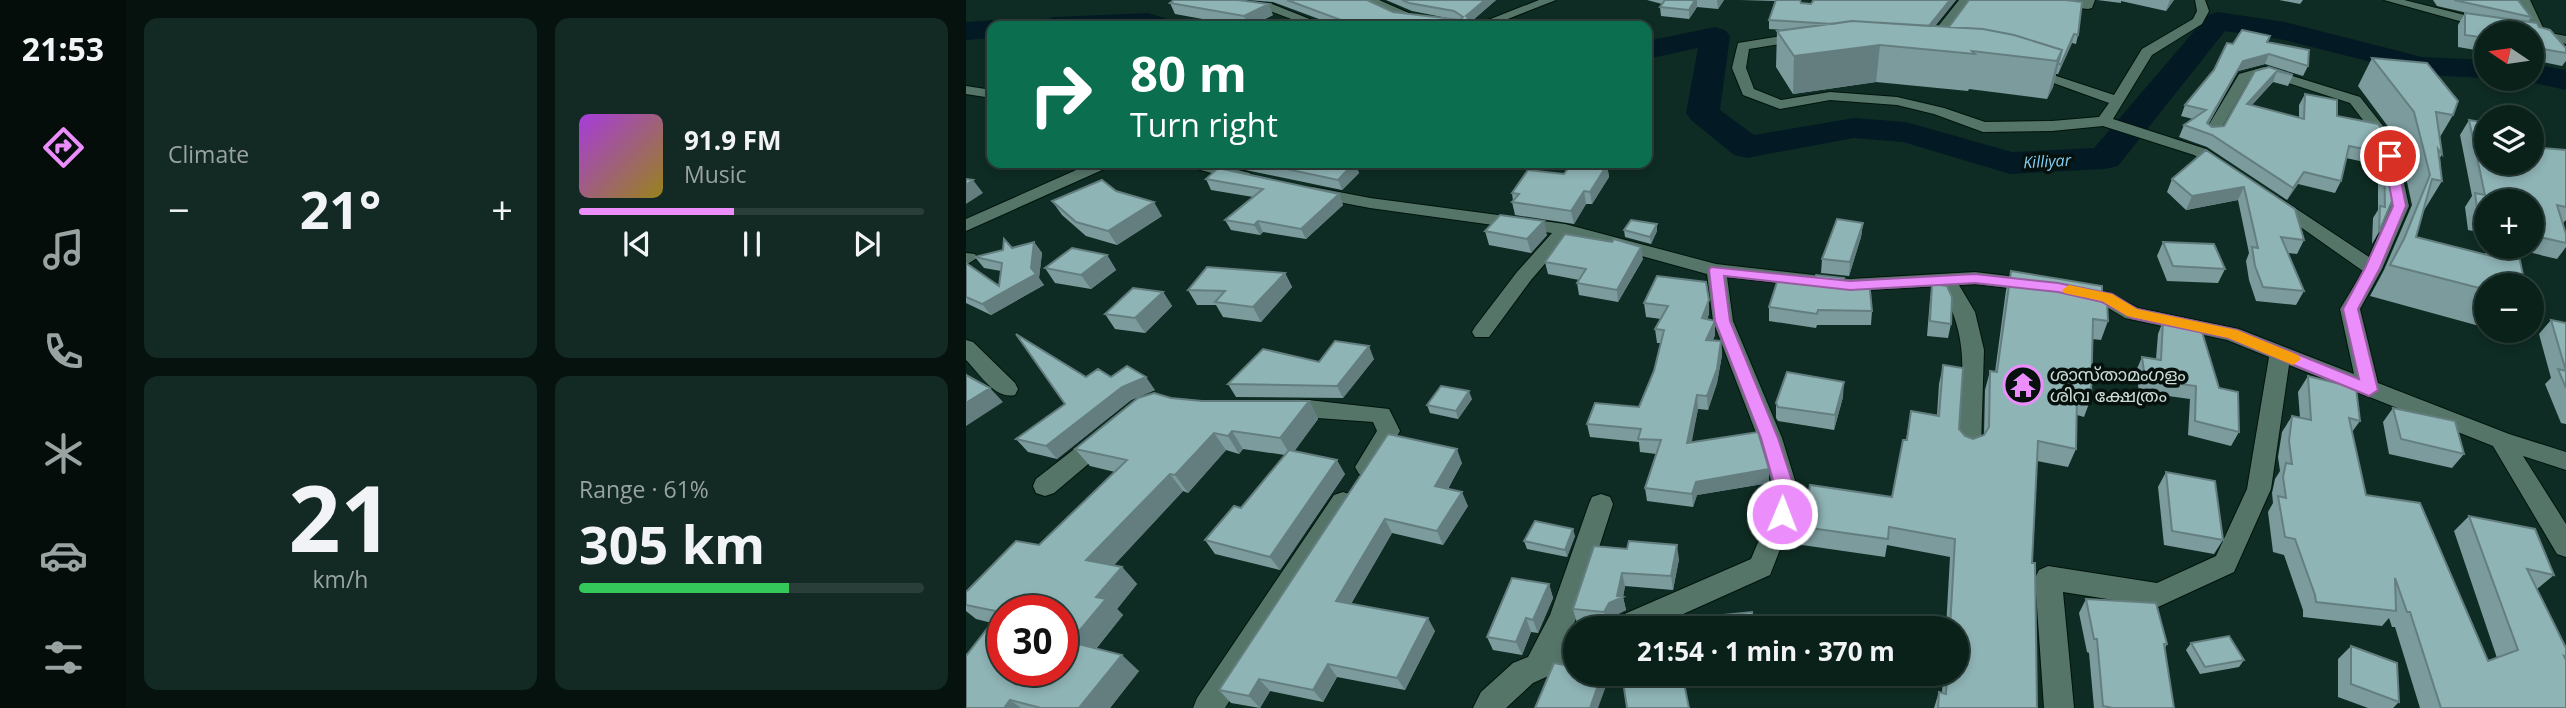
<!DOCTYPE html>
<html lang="en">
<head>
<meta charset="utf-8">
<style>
	:root { --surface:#0a211a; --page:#132923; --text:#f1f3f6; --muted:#99a3a2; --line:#2a3e39; --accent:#eb8dfb }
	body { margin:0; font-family:"Open Sans","Noto Sans Malayalam",sans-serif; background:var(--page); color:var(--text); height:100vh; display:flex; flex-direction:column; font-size:26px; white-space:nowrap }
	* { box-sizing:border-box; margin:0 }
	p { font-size:23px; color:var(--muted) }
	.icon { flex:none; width:38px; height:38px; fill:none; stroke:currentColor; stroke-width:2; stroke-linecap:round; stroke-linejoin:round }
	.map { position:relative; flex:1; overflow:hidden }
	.sheet { display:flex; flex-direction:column; gap:18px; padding:18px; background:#06120e; width:840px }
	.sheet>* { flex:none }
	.banner { position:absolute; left:21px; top:21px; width:665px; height:147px; border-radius:14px; box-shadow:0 4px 10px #0003,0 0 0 2px var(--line); background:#0b6e4f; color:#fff; overflow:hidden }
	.needle { width:46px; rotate:283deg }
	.tools { position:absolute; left:1508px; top:21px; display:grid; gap:14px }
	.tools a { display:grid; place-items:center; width:70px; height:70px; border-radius:50%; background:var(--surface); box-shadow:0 4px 10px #0003,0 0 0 2px var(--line); font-size:35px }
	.speed { position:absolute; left:21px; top:595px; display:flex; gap:14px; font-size:35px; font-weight:700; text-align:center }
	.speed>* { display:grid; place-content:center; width:91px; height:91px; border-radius:50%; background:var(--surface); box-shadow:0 4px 10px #0003,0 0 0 2px var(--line); line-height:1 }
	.speed .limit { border:10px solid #d22; background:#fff; color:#111 }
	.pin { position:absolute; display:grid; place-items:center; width:60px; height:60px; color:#fff; margin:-30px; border:4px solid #fff; border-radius:50%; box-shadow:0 2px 7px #0007 }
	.me { position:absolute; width:77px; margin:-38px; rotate:1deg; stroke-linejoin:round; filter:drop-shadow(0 0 5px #0008) }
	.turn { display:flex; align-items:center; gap:24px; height:147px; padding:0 28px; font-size:32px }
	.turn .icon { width:91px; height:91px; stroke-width:2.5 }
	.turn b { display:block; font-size:49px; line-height:60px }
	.big { font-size:52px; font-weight:700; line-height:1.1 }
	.sheet .tile { flex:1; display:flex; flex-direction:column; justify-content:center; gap:10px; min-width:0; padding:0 24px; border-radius:14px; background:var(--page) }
	.sheet .dial { align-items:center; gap:0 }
	.dial b { font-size:91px; line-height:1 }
	.song { display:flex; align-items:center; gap:21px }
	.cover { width:84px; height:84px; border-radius:10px; background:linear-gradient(135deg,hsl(280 70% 55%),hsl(50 70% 35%)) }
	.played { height:7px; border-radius:4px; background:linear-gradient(90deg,var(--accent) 45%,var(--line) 45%) }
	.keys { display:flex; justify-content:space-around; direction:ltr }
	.heat { display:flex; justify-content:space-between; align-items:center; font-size:38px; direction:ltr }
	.charge { height:10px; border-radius:5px; background:linear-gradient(90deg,#34c759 61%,var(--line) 0) }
	.sheet .tiles { flex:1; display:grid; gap:18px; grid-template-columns:repeat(2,1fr) }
	.trip { position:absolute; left:597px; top:616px; width:406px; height:70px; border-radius:35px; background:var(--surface); box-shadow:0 4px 10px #0003,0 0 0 2px var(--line); font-weight:700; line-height:70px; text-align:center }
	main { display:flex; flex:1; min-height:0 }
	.tab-bar { display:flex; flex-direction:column; width:126px; justify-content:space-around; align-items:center; background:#040d0a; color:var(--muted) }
	.tab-bar .icon { width:49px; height:49px }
	.tab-bar .active { color:var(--accent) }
	.tab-bar b { font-size:32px; color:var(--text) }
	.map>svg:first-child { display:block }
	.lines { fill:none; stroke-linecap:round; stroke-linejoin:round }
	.river { fill:#031a24; fill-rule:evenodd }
	.minor-casing { stroke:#00140c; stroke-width:2 }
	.minor { fill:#567569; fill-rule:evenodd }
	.wall { fill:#7b9b9d }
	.shaded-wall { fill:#647e7f }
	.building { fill:#8fb4b6; stroke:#647e7f; stroke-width:2; fill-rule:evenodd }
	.route { fill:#eb8dfb; stroke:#995ca3; stroke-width:2 }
	.slow { fill:#f59e0b }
	.labels { text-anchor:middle; stroke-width:7; stroke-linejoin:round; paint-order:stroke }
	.far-water-label { font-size:16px; font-style:italic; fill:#86cff3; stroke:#06110d }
	.poi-label { font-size:18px; fill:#ccdcd6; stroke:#06110d; text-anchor:start }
</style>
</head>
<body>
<main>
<nav class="tab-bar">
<b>21:53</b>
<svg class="icon active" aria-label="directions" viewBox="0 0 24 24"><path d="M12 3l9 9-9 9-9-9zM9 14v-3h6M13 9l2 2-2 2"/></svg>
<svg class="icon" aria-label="music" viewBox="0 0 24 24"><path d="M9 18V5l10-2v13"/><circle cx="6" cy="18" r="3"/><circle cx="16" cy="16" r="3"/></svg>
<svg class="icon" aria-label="phone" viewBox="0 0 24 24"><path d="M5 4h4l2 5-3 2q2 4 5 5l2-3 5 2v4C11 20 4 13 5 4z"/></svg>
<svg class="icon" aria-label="climate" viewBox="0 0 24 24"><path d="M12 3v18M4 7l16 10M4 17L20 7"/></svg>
<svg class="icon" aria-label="car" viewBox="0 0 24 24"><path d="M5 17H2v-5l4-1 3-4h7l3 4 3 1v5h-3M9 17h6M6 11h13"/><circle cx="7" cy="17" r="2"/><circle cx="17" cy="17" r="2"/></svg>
<svg class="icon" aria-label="filters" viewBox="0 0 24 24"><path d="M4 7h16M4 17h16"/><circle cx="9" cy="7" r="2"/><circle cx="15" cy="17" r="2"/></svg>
</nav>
<section class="sheet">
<div class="tiles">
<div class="tile"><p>Climate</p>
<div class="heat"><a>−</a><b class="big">21°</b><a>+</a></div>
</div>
<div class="tile">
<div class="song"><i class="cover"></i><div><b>91.9 FM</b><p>Music</p></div></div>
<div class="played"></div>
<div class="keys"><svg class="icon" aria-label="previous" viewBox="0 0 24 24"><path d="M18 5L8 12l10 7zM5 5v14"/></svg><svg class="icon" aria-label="pause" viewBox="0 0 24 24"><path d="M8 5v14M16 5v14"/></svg><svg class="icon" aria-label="next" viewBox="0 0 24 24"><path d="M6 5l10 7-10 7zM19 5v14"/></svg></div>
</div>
<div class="tile dial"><b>21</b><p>km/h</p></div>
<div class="tile"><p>Range · 61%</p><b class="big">305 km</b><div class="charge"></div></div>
</div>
</section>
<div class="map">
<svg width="1600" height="708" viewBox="0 0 1600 708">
	<rect width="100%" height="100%" fill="#0e2c23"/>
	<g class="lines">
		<path class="river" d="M1252 12 1319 22 1456 57 1521 60V78L1456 75 1318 40 1259 31 1152 166 1139 169 1044 174 937 142 888 138 781 158 768 155 725 120 720 113 732 48 681 59V41L749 27 759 30 764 36 754 110 788 135 888 118 940 122 1046 152 1128 148 1242 15Z
			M182 13 205 20 209 26H74L78 20 88 17Z
			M26 20 39 26H26V38L0 40V22Z
			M1566 64 1600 70V90L1555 80 1566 79Z"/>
		<g class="minor-casing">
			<path id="minor" d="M237 0H272L306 4 361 26H344L304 11 243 4Z
				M397 0H413L445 14 490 22 496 26C466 27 420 21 397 0Z
				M573 0H590L524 26H507Z
				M993 0H1005L974 42H964L962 39Z
				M1069 0H1129L1126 8 1122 9 1075 4Z
				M1229 0H1239L1243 11 1236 24 1186 55 1147 119 1240 149 1264 166 1266 169 1264 172 1258 174 1228 155 1137 126 1086 131 1017 132 968 114 931 105 864 100 814 109 777 95 766 68 772 43 822 35 846 45 839 49 821 43 783 49 780 68 788 89 815 100 864 92 931 97 978 108 1019 122 1086 121 1133 117 1143 103 1054 71 1056 68H1066L1148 95 1176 49 1227 19 1231 11Z
				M1418 0H1438L1527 22 1528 25 1522 29Z
				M1552 0H1564L1579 32 1600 36V44L1558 33 1564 29Z
				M1298 67 1394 97 1429 141 1443 206 1416 269 1394 309 1412 383 1543 434 1600 452V470L1557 456 1600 524V557L1591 554 1527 446 1323 365 1305 489 1268 572 1192 607 1097 592 1108 708H1078L1069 578 1073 570 1082 566 1191 583 1250 556 1281 489 1303 357 1261 340 1159 318 1134 303 1103 295 1100 291 1103 287 1110 285 1140 292 1172 308 1273 329 1388 374 1374 309 1397 271 1299 202 1302 198H1314L1403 257 1425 206 1413 141 1384 103 1298 75 1283 80 1251 136H1241L1238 133 1273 74Z
				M0 86 26 90V98L0 94Z
				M126 163H147L145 166 0 231V219Z
				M218 163H244L284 173 286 177 278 182 220 166Z
				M347 187 404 198 599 224 750 264 884 279 1009 272 1068 279 1075 281 1078 285 1075 289 1068 291 1009 284 993 285 1009 312 1018 350 1015 446 1011 452 1003 455 995 452 991 446C995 384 1007 343 974 286L884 291 761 277 767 321 816 438 831 487 828 514 804 575 686 628H643L647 619 785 559 804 514 807 487 792 438 747 321 741 274 603 236 565 280 523 337H509L506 332 509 327 551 272 586 233 404 208 341 196 339 192Z
				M0 253 9 254 11 258 0 265Z
				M0 340 7 342 49 383 52 389 49 395C29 400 13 373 0 360Z
				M342 400 423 409 434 431 409 474 401 476 393 474 389 467 411 431 407 422 310 415 307 409 310 403Z
				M138 429 146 432 150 438 146 444 88 493 79 496 70 493 67 486 70 479 130 432Z
				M377 492 386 495 389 502 386 509 259 708H227L231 698 368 495Z
				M635 494 644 497 647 504 610 619 600 640 609 637V664L567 683 540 708H507L515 692 547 663 562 657 584 615 623 504 626 497Z"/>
		</g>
		<use href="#minor" class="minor"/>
	</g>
	<path class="wall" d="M282 0H401L427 12 491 20 446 11 420 0H530L506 21 523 26H372L307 2Z
		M681 0H758L752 9 731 7 723 19 695 16 694 7 696 4Z
		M774 0H834L835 3 845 4 847 2 846 0H990L969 26 1112 35 1110 44 1106 43 1092 74H1090L1087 87 1081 99 1003 89 1002 91 910 82 827 94 810 67 811 31 817 30 803 29V20L809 1Z
		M1131 0H1208L1200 11 1155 1V3Z
		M1313 0H1337L1334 4Z
		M1467 0H1552L1565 17 1562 22 1573 27 1600 48V61L1596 66 1566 60V33H1521V52L1492 47V25L1499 13 1515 16 1471 6Z
		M204 3 307 15 285 26H275L209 14Z
		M1304 36 1302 43 1342 66 1337 76 1299 64 1272 71 1242 125 1246 127 1258 126 1303 67 1327 75 1322 86 1307 82 1286 105 1333 118V105L1339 94 1371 116 1412 124 1429 194 1413 232 1406 244 1407 218 1412 210V165L1380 158 1375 181 1369 193 1332 184 1321 200 1241 147 1213 137 1218 125 1227 119 1215 116 1219 105 1248 70 1267 44Z
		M1406 58 1487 115 1474 137 1476 154 1474 158 1476 181 1457 212 1450 237 1519 254 1524 248 1558 280 1554 285H1521V323L1517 327 1404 296 1418 270 1446 205 1432 140 1392 86Z
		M1503 120 1521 163 1600 150V220L1597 223 1600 234V247L1591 259 1558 251 1557 247H1566V201H1521V234L1502 230 1499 207 1506 196 1494 135Z
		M1240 150 1338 240 1331 254 1322 253 1338 291 1330 305 1290 301 1283 280 1280 261 1283 253 1272 200 1220 210 1201 192 1206 179Z
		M268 163H389L393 173 376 190 270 168Z
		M641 165 643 177 626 204H620L608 224 549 215 546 202 547 201 546 193 598 174Z
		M240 179 373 194 377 205 340 239 297 232 294 235 265 230 259 220 287 197 245 190Z
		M150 191 196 216 151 245 120 236 96 215 86 201Z
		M897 223 895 237 883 276 855 273 856 259Z
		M691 224V231L685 244 659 237 658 230Z
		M519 231 581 235 565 253 523 245Z
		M68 242 76 253 73 278 78 285 25 315 0 303V263L33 286 35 271 18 268 9 257Z
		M1197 242 1259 269 1252 283 1201 281 1191 256Z
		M141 255 150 270 125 289 89 283 79 268Z
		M677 259 652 302 613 295 611 283 613 280 582 274 579 262Z
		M1045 271 1136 300 1142 321 1135 340 1126 339 1125 398 1118 417 1111 415 1110 449 1102 467 1071 461 1066 563 1071 708H968L973 692 976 693 977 674H990V628H980L984 557 921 545 919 557 836 545 837 527 926 497 940 440 945 411 971 415 973 384 977 365 993 429 999 436 1007 439 1018 435 1019 390 1024 371 1029 372 1040 290Z
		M319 273 326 287 295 322 257 317 250 305H231L222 290Z
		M878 281 906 311 905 325H851L850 328 803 321V307L847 284Z
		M966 284 985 324 982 338 961 336 964 299Z
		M197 292 206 306 179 333 149 329 139 314Z
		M743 300V314L741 319 749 321V335L747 340 755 341 756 355 751 383 742 410 732 409 725 442 803 469V483L731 495 727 507 681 501 679 488 690 454 674 452 673 442 624 437 621 424 673 407 688 371 695 343H691L689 329 695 319 680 317 678 303Z
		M1585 320 1600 323V424L1595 423 1579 384 1585 378 1573 334Z
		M1197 321 1253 388 1273 432 1265 446 1222 435 1224 399 1173 392 1170 371 1176 357 1190 359 1192 334Z
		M408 359 377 398 270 397 262 384 353 362Z
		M1342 376 1394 421 1386 432 1400 495 1522 661 1531 658 1488 531 1503 516 1588 575 1571 589 1600 648V708H1454L1429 627H1426L1423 618 1416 626 1337 617V610L1318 555 1307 552 1302 512 1307 503 1306 493 1309 479 1314 471 1312 457 1316 432 1326 416 1334 418 1332 392Z
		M120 377H145L189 390 165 400 91 459 62 452 50 439 99 404Z
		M877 397 868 430 812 421 810 418V403Z
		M205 398 236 401H343L352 419 328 451 379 474 314 570 249 554 239 540 275 508 319 455 277 449 273 454 260 450 222 493 217 491 148 565 156 567 171 584 151 609 157 615 130 649 173 671 144 708H0L26 623 10 619 0 611V592L73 545 149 472 124 466 109 449Z
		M506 399 492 419 464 413 461 405Z
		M1427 408 1498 454 1486 468 1423 454 1417 422Z
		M422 434 496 463 482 489 502 506 477 545 426 533 385 604 469 631 439 690 371 677 357 702 304 691 294 708 265 703 253 690Z
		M1200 472 1257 540 1248 554 1198 545 1192 487Z
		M609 536 601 557 561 549 558 541Z
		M661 549 713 559 707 590 659 586 657 597 660 610 646 617 641 625 611 623 607 609Z
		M583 584 587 598 572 633 565 632 556 655 527 650 521 637Z
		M1120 599 1201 644 1199 648 1208 708H1128L1123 653 1121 652 1113 613Z
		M1225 643 1278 660 1273 667 1234 674 1220 650Z
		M1385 646 1433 702 1427 708H1402L1372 697V659Z"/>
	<path class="shaded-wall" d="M519 0H530L502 24 500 16Z
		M729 0H731V7L723 19V10Z
		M751 0H758L752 9Z
		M984 0H990L960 37 961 28Z
		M1204 0H1208L1200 11 1203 2Z
		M303 4 307 15 285 26H282L278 16Z
		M1108 34 1106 43 1092 74 1095 64Z
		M914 45 910 82 827 94 828 56Z
		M1096 50 1087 87 1081 99 1091 61Z
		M1303 54 1299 64 1272 71 1236 135 1241 123 1277 61Z
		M1311 71 1307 82 1276 115 1281 104Z
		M389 163 393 173 376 190 372 180Z
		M641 165 643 177 626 204 624 192Z
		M1338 172 1332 184 1321 200 1327 188Z
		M7 180 17 193 0 204V185Z
		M1278 187 1272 200 1220 210 1226 196Z
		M618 191 620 204 608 224 605 211Z
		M373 194 377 205 340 239 335 229Z
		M188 202 196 216 151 245 142 231Z
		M292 221 297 232 294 235 288 225Z
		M578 221 581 235 565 253 561 239Z
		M897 223 895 237 883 276 884 262Z
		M691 224V231L685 244 684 237Z
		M68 242 76 253 73 278 78 285 25 315 16 304 65 268Z
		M675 247 677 259 652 302 651 290Z
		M141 255 150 270 125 289 115 275Z
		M319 273 326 287 295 322 287 307Z
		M197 292 206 306 179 333 169 318Z
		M743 300V314L737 331 736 318Z
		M749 321V335L741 354 740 340Z
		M755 341 756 355 751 383 742 410 741 396Z
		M403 346 408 359 377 398 371 386Z
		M180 377 189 390 165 400 91 459 80 446 156 387Z
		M878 382 877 397 868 430 869 415Z
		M24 388 37 402 0 426V403Z
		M503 391 506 399 492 419 490 411Z
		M731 395 732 409 723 457 721 443Z
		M343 401 352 419 325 456 314 438Z
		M266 431 277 449 273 454 262 436Z
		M248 433 260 450 222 493 209 475Z
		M491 449 496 463 475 500 469 486Z
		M371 460 379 474 314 570 304 557Z
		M803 469V483L731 495 727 507 726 494 730 482Z
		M204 474 217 491 137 577 120 560Z
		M496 492 502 506 477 545 471 531Z
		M419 519 426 533 379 614 370 601Z
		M607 529 609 536 601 557 599 550Z
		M711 545 713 559 707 590 705 576Z
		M156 567 171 584 151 609 157 615 122 658 104 642 130 597Z
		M656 573 659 586 657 597 660 610 646 617 641 625 638 612 643 603 651 596Z
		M583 584 587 598 572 633 567 620Z
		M462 618 469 631 439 690 431 678Z
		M560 618 565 632 556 655 550 642Z
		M156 655 173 671 144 708H113Z
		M362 664 371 677 357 702 347 690Z
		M636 674 640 686 632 708H624Z
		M293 679 304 691 294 708 283 696Z
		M44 700 55 708H38Z"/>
	<path class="building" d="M208 0H272L303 4 278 16 204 3Z
		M321 0H401L427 12 494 20 497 17 488 11 443 3 436 0H519L500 16 503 20 523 26H391Z
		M699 0H729L723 10 694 7Z
		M810 0H834L835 3 845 4 848 0H984L963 26 886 21 866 24 803 20Z
		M1003 0H1100L1116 2 1112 35 1108 34 1095 64H1092L1096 50 1048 35 1017 29 983 27Z
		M1488 0H1552L1565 17Z
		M1499 13 1571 23 1573 27 1584 30 1600 48V53L1566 47V33H1521V38L1499 35Z
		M886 21 1017 29 1048 35 1096 50 1091 61 1006 51 1009 54 914 45 828 56 811 31Z
		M1276 30 1304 36 1301 42 1343 50 1342 66 1303 54 1277 61 1241 123 1246 127 1258 126 1289 71 1303 67 1327 75 1311 71 1281 104 1338 119 1339 94 1371 100V116L1412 124 1417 131 1429 194 1413 232 1414 206 1419 207 1418 153 1383 146 1375 181 1338 172 1327 188 1246 135 1218 125 1240 110 1219 105 1248 70 1261 43 1267 44Z
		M1406 58 1461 63 1492 101 1487 115 1470 112 1476 154 1472 149 1476 181 1466 179 1450 237 1525 256 1524 248 1553 256 1558 280 1540 276 1541 285H1521V290L1424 265 1438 239 1464 175 1448 112Z
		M1503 120 1521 123V163H1566V147L1600 150V207L1591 205 1600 234V243L1569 236 1566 227V201H1521V217L1512 215 1509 193 1519 195Z
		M1240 150 1329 209 1338 240 1315 237 1338 291 1297 287 1289 266 1286 247 1292 248 1278 187 1226 196 1206 179Z
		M292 163H388L372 180Z
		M606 163H626L641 165 624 192 618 191 605 211 546 202 553 194 546 193 562 170 598 174Z
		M252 168 373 194 335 229 292 221 288 225 259 220 297 189 240 179Z
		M0 179 7 180 0 185Z
		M136 180 150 191 188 202 142 231 110 222 86 201Z
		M534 215 578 221 561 239 519 231Z
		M871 219 897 223 884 262 856 259Z
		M665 220 691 224 684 237 658 230Z
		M599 234 646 242 648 239 675 247 651 290 611 283 620 269 579 262Z
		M38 239 46 248 68 242 65 268 70 274 16 304 0 297V263L33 286 36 263 9 257 37 250Z
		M1197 242 1248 244 1259 269 1207 266Z
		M106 248 141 255 115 275 79 268Z
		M241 267 319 273 287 307 249 302 259 291 222 290Z
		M1045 271 1136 286V300L1141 301 1142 321 1127 319 1125 398 1111 395 1110 449 1072 441 1066 563H1069L1071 708H972L973 692 980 694 981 674H990V628H984L989 539 923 527 922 539 837 527 844 485 926 497 937 440H941L945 411 973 416 977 365 997 368 993 429 999 436 1007 439 1018 435 1023 427 1024 371 1031 372Z
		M850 275 878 278 877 281H903L906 311 852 310 851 314 803 307 812 279 847 284Z
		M691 276 740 282 743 300 736 318 749 321 740 340 755 341 751 369 741 396 731 395 721 443 792 432 803 469 730 482 726 494 679 488 695 440 672 439 675 429 621 424 629 403 673 407 688 371 698 330 689 329 702 306 678 303Z
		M966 284 981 286 986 297 985 324 964 321Z
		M167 288 197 292 169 318 139 314Z
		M1585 320 1600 323V388L1592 369 1600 371Z
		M1197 321 1236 332 1253 388 1272 392 1273 432 1229 421 1230 386 1179 379 1176 357 1195 360Z
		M50 334 120 377 132 369 145 377 161 366 180 377 156 387 80 446 50 439 99 404Z
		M369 341 403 346 371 386 262 384 297 349 353 362Z
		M821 372 878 382 869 415 812 407 810 403Z
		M0 375 24 388 0 403Z
		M1342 376 1390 388 1394 421 1383 418 1400 495 1454 503 1522 661 1552 650 1503 516 1569 529 1588 575 1561 569 1600 648V657L1598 656 1600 660V708H1475L1444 612H1441L1429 578 1430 611 1350 602 1349 595 1329 539 1319 537 1312 496 1320 498 1317 477 1320 463 1326 464 1323 441 1326 416 1345 420Z
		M475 386 503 391 490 411 461 405Z
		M188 393 205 398 236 401H343L314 438 266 431 262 436 248 433 209 475 204 474 120 560 156 567 130 597 140 599 104 642 156 655 113 708H75L44 700 38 708H0V656L34 612 0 605V592L50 541 73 545 161 460 109 449 172 398ZM37 611H96V670H37Z
		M1427 408 1489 421 1498 454 1435 439Z
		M422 434 491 449 469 486 496 492 471 531 419 519 370 601 462 618 431 678 362 664 347 690 293 679 283 696 253 690Z
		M323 450 371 460 304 557 239 540 268 506 275 508Z
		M1200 472 1249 481 1257 540 1206 531Z
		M569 521 607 529 599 550 558 541Z
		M663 541 711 545 705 576 656 573 651 596 657 597 643 603 638 612 607 609 628 546 661 549Z
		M546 578 583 584 567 620 560 618 550 642 521 637Z
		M1120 599 1190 603 1201 644H1198L1208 708H1147L1137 706 1131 639H1128Z
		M786 612 788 628H759L758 615Z
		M1263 636 1278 660 1239 667 1225 643Z
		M1385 646 1431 663 1433 702 1385 684Z
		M588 663 609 667V674H636L624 708H569Z
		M656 674H716L723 708H661Z"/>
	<path class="route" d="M1424 152 1430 156 1440 206 1414 268 1392 309 1412 390 1403 396 1262 338 1166 318 1136 302 1092 292 1009 283 884 290 758 276 764 321 812 438 828 487 823 519 816 521 809 519 806 514 809 487 795 438 749 321 743 270 745 267 884 281 1009 274 1092 283 1146 294 1171 309 1271 330 1393 379 1377 309 1399 268 1427 206 1418 156Z"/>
	<path class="slow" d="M1103 285 1146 294 1171 309 1271 330 1332 355 1335 359 1327 365 1262 338 1161 316 1136 301 1098 293 1096 290Z"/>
	<defs>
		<g id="temple-ring" transform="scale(2.0125)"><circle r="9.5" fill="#06110d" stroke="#eb8dfb" stroke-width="1.5"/><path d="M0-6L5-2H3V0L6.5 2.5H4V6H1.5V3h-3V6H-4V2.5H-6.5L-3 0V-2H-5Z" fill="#eb8dfb"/></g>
	</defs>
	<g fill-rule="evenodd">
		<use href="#temple-ring" x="1057" y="385"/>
	</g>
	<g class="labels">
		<g class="far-water-label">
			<text transform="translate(1081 161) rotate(-3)" y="6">Killiyar</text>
		</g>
		<g class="poi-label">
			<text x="1084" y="381">ശാസ്താമംഗളം<tspan x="1084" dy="21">ശിവ ക്ഷേത്രം</tspan></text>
		</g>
	</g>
</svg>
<div class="tools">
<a><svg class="needle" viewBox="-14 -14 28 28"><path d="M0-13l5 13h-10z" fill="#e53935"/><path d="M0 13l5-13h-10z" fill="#99a3a2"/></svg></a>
<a><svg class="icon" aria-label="layers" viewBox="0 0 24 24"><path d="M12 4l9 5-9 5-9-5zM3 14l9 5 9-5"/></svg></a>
<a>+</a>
<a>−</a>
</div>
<div class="speed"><div class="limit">30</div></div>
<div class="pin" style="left:1424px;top:156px;background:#d93025"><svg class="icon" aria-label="arrive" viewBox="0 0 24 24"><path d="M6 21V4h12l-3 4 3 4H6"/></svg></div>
<svg class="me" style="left:816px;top:514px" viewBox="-20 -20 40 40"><circle r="17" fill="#eb8dfb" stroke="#fff" stroke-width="3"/><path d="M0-11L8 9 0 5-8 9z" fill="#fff"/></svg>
<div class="trip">21:54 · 1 min · 370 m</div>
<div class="banner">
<div class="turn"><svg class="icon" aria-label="right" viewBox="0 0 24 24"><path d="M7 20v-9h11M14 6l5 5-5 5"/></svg><div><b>80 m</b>Turn right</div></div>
</div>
</div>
</main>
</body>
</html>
